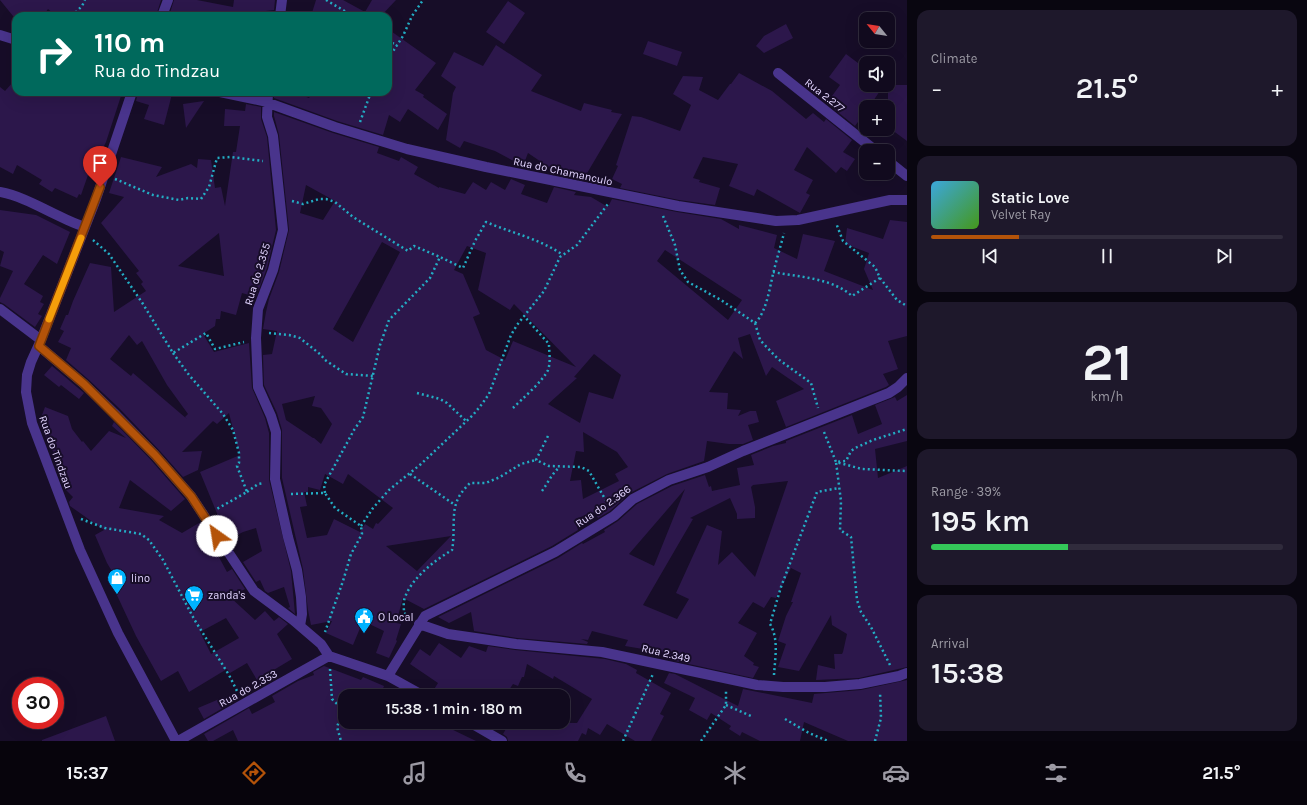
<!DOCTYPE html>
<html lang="en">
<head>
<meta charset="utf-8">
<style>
	:root { --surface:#110a1e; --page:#1e182b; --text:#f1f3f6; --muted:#9c9aa4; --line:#302b3c; --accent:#b45309 }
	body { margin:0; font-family:Karla,sans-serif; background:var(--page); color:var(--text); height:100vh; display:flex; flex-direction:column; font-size:15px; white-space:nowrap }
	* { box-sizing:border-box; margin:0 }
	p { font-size:13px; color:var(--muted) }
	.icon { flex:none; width:22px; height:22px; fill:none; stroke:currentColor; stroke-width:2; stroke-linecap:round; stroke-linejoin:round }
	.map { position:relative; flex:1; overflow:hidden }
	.side { display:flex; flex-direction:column; gap:10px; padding:10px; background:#090610; width:400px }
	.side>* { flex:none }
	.top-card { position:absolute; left:12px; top:12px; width:380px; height:84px; border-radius:12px; box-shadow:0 4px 16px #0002,0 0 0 1px var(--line); background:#00695c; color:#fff; overflow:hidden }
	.needle { width:26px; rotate:300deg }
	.buttons { position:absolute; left:859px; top:12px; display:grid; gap:8px }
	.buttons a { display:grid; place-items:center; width:36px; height:36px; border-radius:8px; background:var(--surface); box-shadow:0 4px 16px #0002,0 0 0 1px var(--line); font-size:20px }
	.speed { position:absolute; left:12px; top:677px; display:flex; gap:8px; font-size:20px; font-weight:700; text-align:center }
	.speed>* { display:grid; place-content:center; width:52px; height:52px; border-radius:50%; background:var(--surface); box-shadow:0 4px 16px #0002,0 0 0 1px var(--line); line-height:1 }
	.speed .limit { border:6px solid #d22; background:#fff; color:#111 }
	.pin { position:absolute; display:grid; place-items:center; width:34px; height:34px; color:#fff; margin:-41px -17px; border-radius:50% 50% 50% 0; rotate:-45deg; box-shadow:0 0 4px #0007 }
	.pin .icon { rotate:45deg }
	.me { position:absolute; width:44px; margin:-22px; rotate:328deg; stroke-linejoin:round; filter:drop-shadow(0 0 3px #0008) }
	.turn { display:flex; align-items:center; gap:14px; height:84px; padding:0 16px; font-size:18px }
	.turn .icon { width:52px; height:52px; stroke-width:2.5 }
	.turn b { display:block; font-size:28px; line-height:34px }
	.big { font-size:30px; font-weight:600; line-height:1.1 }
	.side .widget { flex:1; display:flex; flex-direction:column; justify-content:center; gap:6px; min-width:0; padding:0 14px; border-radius:12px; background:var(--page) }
	.side .dial { align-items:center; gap:0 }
	.dial b { font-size:52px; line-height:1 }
	.song { display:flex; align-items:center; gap:12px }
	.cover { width:48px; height:48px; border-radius:6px; background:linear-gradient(135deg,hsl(200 70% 55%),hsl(100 70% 35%)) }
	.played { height:4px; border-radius:2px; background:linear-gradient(90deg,var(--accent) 25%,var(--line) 25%) }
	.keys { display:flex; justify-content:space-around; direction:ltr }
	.heat { display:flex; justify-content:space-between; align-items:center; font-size:22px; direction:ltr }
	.charge { height:6px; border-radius:3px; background:linear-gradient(90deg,#34c759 39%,var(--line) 0) }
	.trip { position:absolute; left:338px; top:689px; width:232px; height:40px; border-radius:12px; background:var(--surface); box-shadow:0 4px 16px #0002,0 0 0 1px var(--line); font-weight:600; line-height:40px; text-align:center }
	.menu { display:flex; height:64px; justify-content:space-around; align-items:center; background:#07040c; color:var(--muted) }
	.menu .icon { width:28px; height:28px }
	.menu .on { color:var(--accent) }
	.menu b { font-size:18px; color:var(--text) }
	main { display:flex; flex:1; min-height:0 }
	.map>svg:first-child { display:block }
	.building { fill:#2c174b; fill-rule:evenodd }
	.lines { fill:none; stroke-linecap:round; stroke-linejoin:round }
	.path { stroke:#23adc4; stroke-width:2.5; stroke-dasharray:2 3; stroke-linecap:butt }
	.street { stroke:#49348c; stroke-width:10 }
	.route-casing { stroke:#753606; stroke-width:10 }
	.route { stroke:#b45309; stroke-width:7 }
	.slow { stroke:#f59e0b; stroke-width:7 }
	.labels { text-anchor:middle; stroke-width:4; stroke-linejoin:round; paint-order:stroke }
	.street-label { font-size:11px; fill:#e2d4ff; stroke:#170d28 }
	.poi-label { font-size:11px; fill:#e2d4ff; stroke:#170d28; text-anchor:start }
</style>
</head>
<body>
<main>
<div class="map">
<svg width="907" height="741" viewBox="0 0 907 741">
	<rect width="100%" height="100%" fill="#170d28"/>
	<path class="building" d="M0 0H161L156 16H56L48 9 43 16H13Z
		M174 0H197L233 7 234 0H275L274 10 266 11V15L169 16Z
		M316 0H343L365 12 372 0H396L381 16H311Z
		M508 1 525 13 504 44 486 32Z
		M786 24 793 38 764 53 756 46 764 36Z
		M388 29 436 63 415 90 424 95 423 97 447 114 438 130 408 109 400 122 389 115 383 135 337 121 274 98V92H293L309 98 313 92H388Z
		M648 41 682 52 677 66 643 54Z
		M496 45 542 75 531 91 581 111 584 103 612 110 611 112 622 114 583 180 559 175V174L528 153 523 166 495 151 464 141 460 148 446 140 453 93 456 87 441 76 454 52 483 66Z
		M846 54 866 69V85H884L869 107H866V111L855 126 834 109 839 102 832 96 840 85 829 77Z
		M739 73 772 91 806 119 813 113 824 122 826 119 852 140 843 152 855 159 847 171 841 167 836 173 807 147 794 170 813 180 806 193 810 195 800 213 757 189 754 196 729 186 738 164 703 157 693 178 700 180 699 182 720 188 715 205 679 200 620 188 622 184 612 179 618 166 616 165 632 116 641 117 680 131 691 105 673 94 683 76 703 77 699 90 718 100 730 84H731Z
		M13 82 16 85V92H125L124 97 121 96 106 142 97 160 94 158 81 195 79 194 77 198 55 188 52 192 39 184 42 180 17 165 13 174 0 167V87L5 91Z
		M888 85H907V141L888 127Z
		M138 92H164L172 94 164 125 144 119 149 105 136 101Z
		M204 101 186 128 183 104Z
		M246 104 261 107V119L267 137 276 230 267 268 256 297 242 293 236 315 221 311 220 319H216L215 326 203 334 214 352 249 343 252 388 265 418 269 433V480L291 571 295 614 288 608 290 607 284 587 268 593 265 591 260 580 256 582 243 562 262 551 256 528 243 532 228 540 200 472 240 455 239 450H240L238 449 229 413 217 424 213 421 182 452 202 451 198 470 183 477 160 451 119 408 88 379 66 360 71 348 58 342 64 331 60 329 66 315H68L73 301 90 263 111 267 114 312 146 291 141 284 143 282 136 273 139 271 101 223 124 197 109 193 121 157 162 167 156 177 191 164 197 168 198 159 211 160 215 188 221 187 225 206 233 152H236L240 126H224L225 109 245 111ZM219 233 224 276 178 266ZM129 335 137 345 142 341 167 385 188 414 185 417 187 419 133 373 131 376 110 359Z
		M274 112 333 133 379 147 377 153 399 161 401 157 418 167 414 174 439 188V187L465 194 473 182 486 190 491 182 505 190 511 179 525 185 521 194 547 203 554 187 576 192 574 195 591 197 608 207 612 199 677 212 721 219 739 229V225L777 235 774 248 797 259 803 234 835 241 824 271 873 290 864 269 869 253 845 244 847 228 883 239 890 220 907 222V336L888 341 898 369 883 374 889 385 886 387 786 427 776 401 804 389 772 367 766 376 750 334 738 338 743 359 734 351 709 392 728 393 727 409 741 410 738 416 750 411H756L759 422 748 425 753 440 743 444H729L707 441 704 461 667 474 630 493 610 511 598 518 595 512 575 519 578 530 552 546 424 609 403 598 396 623 401 624 396 640 397 641 389 658 376 653 384 631 363 621 353 645 326 633 332 621 311 625 308 610 303 569 282 478V430L277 413 264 385 263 355 272 354 277 331 263 329 266 312 269 299 279 272 289 230 279 135 274 116ZM306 185 335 201 323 220 300 213ZM382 242 400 252 353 342 333 329ZM467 246 486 253 478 290 510 310 514 304 576 367 513 341 505 360 486 350 473 317 480 314 463 274 454 270ZM665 250 742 300 728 320 657 261ZM594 354 621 375 613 399 589 392 580 423 548 404 577 378 574 377ZM315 396 312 406 321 408 332 424 321 444 314 438H313L286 420 282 404ZM583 432 617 452 628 467 615 474 619 481 583 499 581 480 570 481 576 451 584 452ZM325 474 343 484 348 474 393 508 378 524 376 523 373 529 365 524 360 532 334 519 327 535 307 538 300 507 307 506 304 492H308V487L320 490ZM451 536 417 571 386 546Z
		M0 210 36 215 70 232 57 264 43 255 24 284 43 296 40 302 44 304 38 314 42 316 35 327 4 304 0 302V298L13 271 0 266 4 252 0 250Z
		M52 366 84 393 79 399 61 385 59 387 44 375Z
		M907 395V441L875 449 878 478 907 466V667L859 678 816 680 818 665 835 669 834 654H842L843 652 847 634 832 625 831 615 799 671 778 667 786 644 778 641 786 616 793 602H791L801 573 791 568 776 598 771 597 764 608 753 602 738 623 757 633 744 656 754 663 753 665 759 667 753 678 675 661 666 657 667 653 625 646 628 640 592 631 588 640 581 639 588 642 587 644 517 638 474 631 471 612 449 623 438 617 558 558 582 543 583 544 605 532 604 530 618 521 637 504 672 486 705 475 709 487 711 486 712 491 740 485 737 468 754 465 751 455 773 446 786 443V441L852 415 858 434 882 424 875 405 895 397 897 401ZM788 481 755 577 732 552 718 565 722 531 707 525 676 593 689 599 677 619 643 605 693 519 690 518 730 498 737 514V519L755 518V507L751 487 753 485ZM685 489 654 566 629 554Z
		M45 407 68 416 72 429 82 442 83 441 91 451 109 431 126 438 112 426 114 422 150 459 185 499 171 511 130 480 119 508 164 516 159 520 182 533 199 523H201L217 546 214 548 227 572 232 569 245 589 230 597 255 620 265 611 274 621 279 617 288 624 277 634 292 659 257 680 247 663 230 673 227 669 189 692 178 671 161 681 136 636 115 591 117 590 114 586 119 583 107 563 95 535 104 530 70 506 69 502 73 497 63 487 66 484 57 467 60 466 39 423ZM226 618 239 638 211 654 200 632Z
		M439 643 461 658 469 646 486 652 488 646 515 650 605 659 626 664 637 670 636 673 671 693 660 714 664 716 651 741H635L607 724 600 735 588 728 586 735 582 733 578 741H508L507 737 503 734 510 722 577 723 592 699 554 676 553 679 527 664 524 677H522L518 686 513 684 505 696 488 689 485 696H480L467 690 463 696H443L433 691 438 683 410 664 420 649 430 656Z
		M324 666 361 680 363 677 384 686 380 696H345V722H361L370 725 372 722H449L447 727 476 741H238L233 730 213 741H208L204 734 249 708 252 714 275 702 272 696 298 681 314 675 313 672Z
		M669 673 675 674 738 706 743 689 812 703 814 694 861 690 907 680V741H848L804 722 800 741H760L742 732 740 736 729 729 731 726 711 713 707 720 689 710 695 698 664 683Z
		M224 697 228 705 204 719 198 708Z
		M106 716 115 741H42V740Z"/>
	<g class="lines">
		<path class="path" d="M326 0 353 16
			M72 16 82 6 85 0
			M388 40 397 46
			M388 59 403 36 412 16 423 0
			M360 122 371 92
			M115 179 153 195 179 200 188 198 201 199 209 187 217 158 231 157 263 161
			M292 201 303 204 319 199H326L335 202 353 217 408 251 414 246 440 257
			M663 216 675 245 680 270 688 282 721 300 755 323 760 340 778 359 811 383 818 408
			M93 240 109 254 143 304 173 353 206 333 215 349 244 342
			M773 272C799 277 832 278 852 296L880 278 875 267 843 241 836 223
			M880 278 897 300 907 306
			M755 323C767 312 770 285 774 270 777 258 781 245 784 233
			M269 333 289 335 300 338 321 355 325 360 346 374 373 376
			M173 353 189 375 223 414 233 430 239 453V463L237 466 247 492 215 510
			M417 393 440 399 447 403 466 421
			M513 408C522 399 543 381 548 370 551 362 549 352 549 344L524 316
			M824 432 836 462 862 469 906 471 907 472
			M548 436 536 460 549 466 581 467 589 471 605 499 610 505
			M410 474 455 505
			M542 491C548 483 552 473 560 467
			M247 492 258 484 264 483
			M325 493 324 485 354 430 363 417 380 345 389 320 430 278 440 257 463 268 475 241 486 222C512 233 540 239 563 255
			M291 494 325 493 335 508 361 526 362 534 351 554 343 581 325 632
			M81 519 105 528 141 534 149 540 163 560 194 619 229 675 238 693
			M361 526 373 508 389 490 421 464 473 415 482 404 489 394 511 335 517 325 544 291 560 257 577 245 608 204
			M410 617 404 613C404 608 403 602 405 597 413 577 434 561 452 550 455 536 452 515 456 504 458 496 464 489 470 483H486L500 477 521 464 536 460
			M890 665 871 627 861 612 857 600 851 537 840 530 841 501 836 462 846 461 851 451 855 448 873 440 907 429
			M330 669 332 699 343 710 337 727 341 741
			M774 675C775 658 779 639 770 624L781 587 817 492 839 488
			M726 705 751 716
			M785 719 809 733 828 741
			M623 741 653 674
			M701 741 726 705V690
			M875 741 881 718 880 692"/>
		<path class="street" d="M162 16 168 0
			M280 16 282 0
			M0 35 16 40
			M778 73 876 151
			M132 92 96 199 41 340 31 362 27 375 26 392 32 423 80 550 118 633 176 741
			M220 92 263 101 335 127 407 149 486 167 678 206 776 221 798 220 890 200H907
			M268 92 267 117 273 136 283 230 273 270 258 309 256 338 258 387 271 416 276 432 275 479 288 537 297 570 301 597 302 614 300 626
			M888 161 907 176
			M0 192C21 196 40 207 59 216 67 220 76 224 85 227
			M0 309 41 340
			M39 346 84 384 114 413 155 455 191 496 254 591 293 620 321 644 329 656 388 676 424 696
			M419 624 448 634 516 644 602 652 757 685 783 687H825L860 684 899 676 907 673
			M388 676 425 616 555 552 614 516 633 499 669 480 708 467 743 451 889 393 898 387 907 378
			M469 722 502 741
			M178 741 329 656"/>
	</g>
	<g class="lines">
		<g class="route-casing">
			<path id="route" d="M100 187 39 346 84 384 155 455 191 496 217 536"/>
		</g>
		<use href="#route" class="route"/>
		<path class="slow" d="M49 319 81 238"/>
	</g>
	<defs>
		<g id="shop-pin" transform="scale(1)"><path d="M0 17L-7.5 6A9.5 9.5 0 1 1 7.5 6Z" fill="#00b2ff" stroke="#170d28"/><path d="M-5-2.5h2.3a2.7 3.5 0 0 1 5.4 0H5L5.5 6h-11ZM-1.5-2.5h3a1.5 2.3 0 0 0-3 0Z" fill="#fff"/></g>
		<g id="supermarket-pin" transform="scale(1)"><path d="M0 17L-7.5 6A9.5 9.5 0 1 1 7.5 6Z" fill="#00b2ff" stroke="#170d28"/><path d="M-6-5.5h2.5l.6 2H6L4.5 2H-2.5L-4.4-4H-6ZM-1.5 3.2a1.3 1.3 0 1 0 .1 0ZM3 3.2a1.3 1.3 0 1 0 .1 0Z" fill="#fff"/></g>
		<g id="civic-pin" transform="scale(1)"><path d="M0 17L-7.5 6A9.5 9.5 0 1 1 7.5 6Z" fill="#00b2ff" stroke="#170d28"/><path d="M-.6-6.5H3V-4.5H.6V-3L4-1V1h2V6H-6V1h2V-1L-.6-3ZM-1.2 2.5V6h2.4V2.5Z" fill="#fff"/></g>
	</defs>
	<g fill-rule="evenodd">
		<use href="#shop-pin" x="117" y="578"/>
		<use href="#supermarket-pin" x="194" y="595"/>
		<use href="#civic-pin" x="364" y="617"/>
	</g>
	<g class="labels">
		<g class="street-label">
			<text transform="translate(825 95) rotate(38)" y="4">Rua 2.277</text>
			<text transform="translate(563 171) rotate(12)" y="4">Rua do Chamanculo</text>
			<text transform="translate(257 274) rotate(-73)" y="4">Rua do 2.355</text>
			<text transform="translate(56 452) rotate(70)" y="4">Rua do Tindzau</text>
			<text transform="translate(603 506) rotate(-35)" y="4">Rua do 2.366</text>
			<text transform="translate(666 653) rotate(13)" y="4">Rua 2.349</text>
			<text transform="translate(248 688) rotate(-29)" y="4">Rua do 2.353</text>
		</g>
		<g class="poi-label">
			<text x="131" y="582">lino</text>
			<text x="208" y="599">zanda's</text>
			<text x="378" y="621">O Local</text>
		</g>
	</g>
</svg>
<div class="buttons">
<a><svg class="needle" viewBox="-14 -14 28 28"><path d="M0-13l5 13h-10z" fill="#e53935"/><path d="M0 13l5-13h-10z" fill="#9c9aa4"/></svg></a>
<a><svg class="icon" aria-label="sound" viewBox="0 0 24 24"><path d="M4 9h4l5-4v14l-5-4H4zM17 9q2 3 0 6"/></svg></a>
<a>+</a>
<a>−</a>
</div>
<div class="speed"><div class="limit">30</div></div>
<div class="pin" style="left:100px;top:187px;background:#d93025"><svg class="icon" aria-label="arrive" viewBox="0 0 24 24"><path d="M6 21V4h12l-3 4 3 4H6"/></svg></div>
<svg class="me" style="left:217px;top:536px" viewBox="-20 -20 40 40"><circle r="19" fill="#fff"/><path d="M0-13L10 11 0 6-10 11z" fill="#b45309"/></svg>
<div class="trip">15:38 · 1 min · 180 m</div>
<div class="top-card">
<div class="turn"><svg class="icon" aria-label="right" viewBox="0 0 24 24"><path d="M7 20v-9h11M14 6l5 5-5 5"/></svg><div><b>110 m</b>Rua do Tindzau</div></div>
</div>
</div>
<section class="side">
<div class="widget"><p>Climate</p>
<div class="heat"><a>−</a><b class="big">21.5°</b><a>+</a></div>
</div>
<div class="widget">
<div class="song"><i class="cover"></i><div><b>Static Love</b><p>Velvet Ray</p></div></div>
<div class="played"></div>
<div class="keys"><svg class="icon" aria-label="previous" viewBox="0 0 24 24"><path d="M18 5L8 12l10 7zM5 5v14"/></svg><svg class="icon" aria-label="pause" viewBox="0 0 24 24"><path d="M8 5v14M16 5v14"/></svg><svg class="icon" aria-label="next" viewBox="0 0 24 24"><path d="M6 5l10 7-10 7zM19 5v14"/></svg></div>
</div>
<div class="widget dial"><b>21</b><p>km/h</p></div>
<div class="widget"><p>Range · 39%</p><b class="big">195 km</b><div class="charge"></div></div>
<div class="widget"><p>Arrival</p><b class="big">15:38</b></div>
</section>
</main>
<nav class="menu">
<b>15:37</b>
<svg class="icon on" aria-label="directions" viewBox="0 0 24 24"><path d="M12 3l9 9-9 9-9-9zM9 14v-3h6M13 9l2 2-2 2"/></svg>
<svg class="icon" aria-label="music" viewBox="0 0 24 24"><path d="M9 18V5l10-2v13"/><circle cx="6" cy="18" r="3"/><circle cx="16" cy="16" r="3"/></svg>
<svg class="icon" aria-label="phone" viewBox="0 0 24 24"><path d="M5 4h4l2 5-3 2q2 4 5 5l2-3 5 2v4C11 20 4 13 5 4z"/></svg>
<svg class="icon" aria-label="climate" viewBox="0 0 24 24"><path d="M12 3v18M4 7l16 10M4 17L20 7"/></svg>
<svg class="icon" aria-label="car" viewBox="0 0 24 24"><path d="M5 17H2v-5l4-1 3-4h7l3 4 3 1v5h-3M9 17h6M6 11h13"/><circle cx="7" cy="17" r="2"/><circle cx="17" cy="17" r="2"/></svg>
<svg class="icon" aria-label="filters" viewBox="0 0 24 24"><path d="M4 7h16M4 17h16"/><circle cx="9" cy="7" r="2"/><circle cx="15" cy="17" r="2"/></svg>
<b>21.5°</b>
</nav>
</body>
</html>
